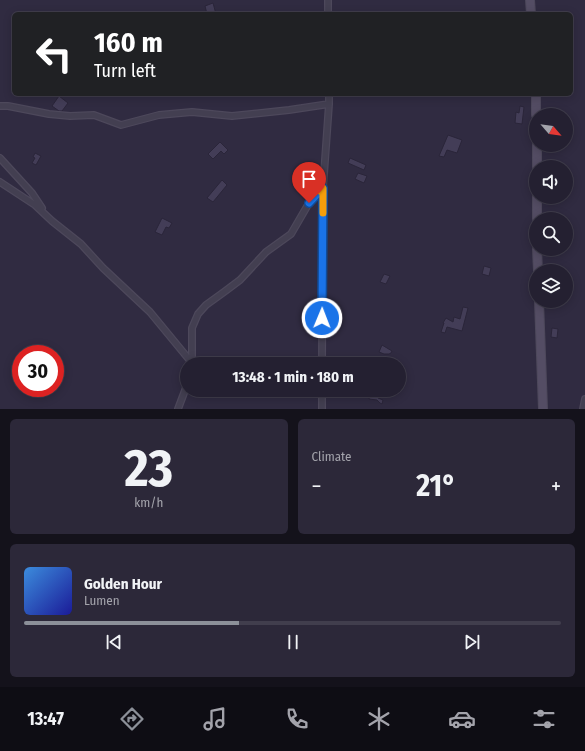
<!DOCTYPE html>
<html lang="en">
<head>
<meta charset="utf-8">
<style>
	:root { --surface:#242031; --page:#2c2839; --text:#f1f3f6; --muted:#a3a3ab; --line:#413e4d; --accent:#8c9099 }
	body { margin:0; font-family:"Fira Sans Condensed",sans-serif; background:var(--page); color:var(--text); height:100vh; display:flex; flex-direction:column; font-size:15px; white-space:nowrap }
	* { box-sizing:border-box; margin:0 }
	p { font-size:13px; color:var(--muted) }
	.icon { flex:none; width:22px; height:22px; fill:none; stroke:currentColor; stroke-width:2; stroke-linecap:round; stroke-linejoin:round }
	.map { position:relative; height:409px; overflow:hidden }
	.sheet { display:flex; flex-direction:column; gap:10px; padding:10px; background:#14121b; flex:1 }
	.sheet>* { flex:none }
	.banner { position:absolute; left:12px; top:12px; width:561px; height:84px; border-radius:6px; box-shadow:0 2px 10px #0003,0 0 0 1px var(--line); background:#202124; color:#fff; overflow:hidden }
	.needle { width:26px; rotate:118deg }
	.tools { position:absolute; left:529px; top:108px; display:grid; gap:8px }
	.tools a { display:grid; place-items:center; width:44px; height:44px; border-radius:50%; background:var(--surface); box-shadow:0 2px 10px #0003,0 0 0 1px var(--line); font-size:20px }
	.speed { position:absolute; left:12px; top:345px; display:flex; gap:8px; font-size:20px; font-weight:700; text-align:center }
	.speed>* { display:grid; place-content:center; width:52px; height:52px; border-radius:50%; background:var(--surface); box-shadow:0 2px 10px #0003,0 0 0 1px var(--line); line-height:1 }
	.speed .limit { border:6px solid #d22; background:#fff; color:#111 }
	.pin { position:absolute; display:grid; place-items:center; width:34px; height:34px; color:#fff; margin:-41px -17px; border-radius:50% 50% 50% 0; rotate:-45deg; box-shadow:0 0 4px #0007 }
	.pin .icon { rotate:45deg }
	.me { position:absolute; width:44px; margin:-22px; rotate:1deg; stroke-linejoin:round; filter:drop-shadow(0 0 3px #0008) }
	.turn { display:flex; align-items:center; gap:14px; height:84px; padding:0 16px; font-size:18px }
	.turn .icon { width:52px; height:52px; stroke-width:2.5 }
	.turn b { display:block; font-size:28px; line-height:34px }
	.big { font-size:30px; font-weight:700; line-height:1.1 }
	.sheet .card { flex:1; display:flex; flex-direction:column; justify-content:center; gap:6px; min-width:0; padding:0 14px; border-radius:6px; background:var(--page) }
	.sheet .dial { align-items:center; gap:0 }
	.dial b { font-size:52px; line-height:1 }
	.song { display:flex; align-items:center; gap:12px }
	.cover { width:48px; height:48px; border-radius:6px; background:linear-gradient(135deg,hsl(210 70% 55%),hsl(240 70% 35%)) }
	.played { height:4px; border-radius:2px; background:linear-gradient(90deg,var(--accent) 40%,var(--line) 40%) }
	.keys { display:flex; justify-content:space-around; direction:ltr }
	.heat { display:flex; justify-content:space-between; align-items:center; font-size:22px; direction:ltr }
	.sheet .tiles { flex:1; display:grid; gap:10px; grid-template-columns:1fr 1fr }
	.card:last-child { grid-column:span 2 }
	.trip { position:absolute; left:180px; top:357px; width:226px; height:40px; border-radius:20px; background:var(--surface); box-shadow:0 2px 10px #0003,0 0 0 1px var(--line); font-weight:700; line-height:40px; text-align:center }
	.menu { display:flex; height:64px; justify-content:space-around; align-items:center; background:#0e0d14; color:var(--muted) }
	.menu .icon { width:28px; height:28px }
	.menu .current { color:var(--accent) }
	.menu b { font-size:18px; color:var(--text) }
	.map>svg:first-child { display:block }
	.building { fill:#433d57; stroke:#2a2539 }
	.lines { fill:none; stroke-linecap:round; stroke-linejoin:round }
	.minor-casing { stroke:#4d485b; stroke-width:8 }
	.secondary-casing { stroke:#4d485b; stroke-width:10 }
	.minor { stroke:#433f51; stroke-width:5.5 }
	.secondary { stroke:#544d64; stroke-width:8 }
	.route-casing { stroke:#114b97; stroke-width:10 }
	.route { stroke:#1a73e8; stroke-width:7 }
	.slow { stroke:#f59e0b; stroke-width:7 }
</style>
</head>
<body>
<div class="map">
<svg width="585" height="409" viewBox="0 0 585 409">
	<rect width="100%" height="100%" fill="#302b41"/>
	<path class="building" d="M213 3 216 14H207L205 6Z
		M59 96 68 103 62 111H59L52 106Z
		M520 106 524 107 522 124 515 123 516 112 519 113Z
		M448 135 462 140 457 153 447 150 444 157 439 156Z
		M220 142 228 150 224 154 221 151 213 159 208 154Z
		M35 153 41 156 36 165 32 163 35 158 33 157Z
		M350 158 366 165 364 170 348 163Z
		M358 173 367 176 364 183 355 179Z
		M222 180 227 185 213 202 207 198Z
		M162 218 172 223 169 228 166 227 162 235 155 232Z
		M484 266 491 268 489 276 482 274Z
		M384 274 390 276 386 284 380 282Z
		M463 307 468 308 462 331 447 327 445 333 441 332 444 323H443L446 318 453 322 454 317 460 319Z
		M552 328 558 329 557 338 551 337Z
		M382 345 392 351 391 353 389 354H384L379 352Z
		M370 393 379 395 378 398 383 400 382 404 380 403 377 400 369 399Z"/>
	<g class="lines">
		<g class="minor-casing">
			<path id="minor" d="M328 14V0
				M0 106H8L49 114 70 116 94 115 121 125 159 115 192 112 232 116 289 110 329 104
				M0 158 32 193 42 208
				M0 182 35 205 52 221 81 244 103 268 150 312 192 363
				M192 364V328L198 314 206 305 224 292 240 280 266 252 291 234 309 203 323 188
				M322 364 323 188 329 104V94
				M322 390V409
				M178 409 187 385
				M583 409 585 399"/>
		</g>
		<g class="secondary-casing">
			<path id="secondary" d="M530 0 531 14
				M536 94V115
				M537 145V167
				M537 197V219
				M537 249 538 271
				M539 301 543 409"/>
		</g>
		<use href="#minor" class="minor"/>
		<use href="#secondary" class="secondary"/>
	</g>
	<g class="lines">
		<g class="route-casing">
			<path id="route" d="M309 203 323 188 322 318"/>
		</g>
		<use href="#route" class="route"/>
		<path class="slow" d="M320 191 323 188V213"/>
	</g>
</svg>
<div class="tools">
<a><svg class="needle" viewBox="-14 -14 28 28"><path d="M0-13l5 13h-10z" fill="#e53935"/><path d="M0 13l5-13h-10z" fill="#a3a3ab"/></svg></a>
<a><svg class="icon" aria-label="sound" viewBox="0 0 24 24"><path d="M4 9h4l5-4v14l-5-4H4zM17 9q2 3 0 6"/></svg></a>
<a><svg class="icon" aria-label="search" viewBox="0 0 24 24"><circle cx="10" cy="10" r="6"/><path d="M15 15l6 6"/></svg></a>
<a><svg class="icon" aria-label="layers" viewBox="0 0 24 24"><path d="M12 4l9 5-9 5-9-5zM3 14l9 5 9-5"/></svg></a>
</div>
<div class="speed"><div class="limit">30</div></div>
<div class="pin" style="left:309px;top:203px;background:#d93025"><svg class="icon" aria-label="arrive" viewBox="0 0 24 24"><path d="M6 21V4h12l-3 4 3 4H6"/></svg></div>
<svg class="me" style="left:322px;top:318px" viewBox="-20 -20 40 40"><circle r="17" fill="#1a73e8" stroke="#fff" stroke-width="3"/><path d="M0-11L8 9 0 5-8 9z" fill="#fff"/></svg>
<div class="trip">13:48 · 1 min · 180 m</div>
<div class="banner">
<div class="turn"><svg class="icon" aria-label="left" viewBox="0 0 24 24"><path d="M17 20v-9H6M10 6l-5 5 5 5"/></svg><div><b>160 m</b>Turn left</div></div>
</div>
</div>
<section class="sheet">
<div class="tiles">
<div class="card dial"><b>23</b><p>km/h</p></div>
<div class="card"><p>Climate</p>
<div class="heat"><a>−</a><b class="big">21°</b><a>+</a></div>
</div>
<div class="card">
<div class="song"><i class="cover"></i><div><b>Golden Hour</b><p>Lumen</p></div></div>
<div class="played"></div>
<div class="keys"><svg class="icon" aria-label="previous" viewBox="0 0 24 24"><path d="M18 5L8 12l10 7zM5 5v14"/></svg><svg class="icon" aria-label="pause" viewBox="0 0 24 24"><path d="M8 5v14M16 5v14"/></svg><svg class="icon" aria-label="next" viewBox="0 0 24 24"><path d="M6 5l10 7-10 7zM19 5v14"/></svg></div>
</div>
</div>
</section>
<nav class="menu">
<b>13:47</b>
<svg class="icon current" aria-label="directions" viewBox="0 0 24 24"><path d="M12 3l9 9-9 9-9-9zM9 14v-3h6M13 9l2 2-2 2"/></svg>
<svg class="icon" aria-label="music" viewBox="0 0 24 24"><path d="M9 18V5l10-2v13"/><circle cx="6" cy="18" r="3"/><circle cx="16" cy="16" r="3"/></svg>
<svg class="icon" aria-label="phone" viewBox="0 0 24 24"><path d="M5 4h4l2 5-3 2q2 4 5 5l2-3 5 2v4C11 20 4 13 5 4z"/></svg>
<svg class="icon" aria-label="climate" viewBox="0 0 24 24"><path d="M12 3v18M4 7l16 10M4 17L20 7"/></svg>
<svg class="icon" aria-label="car" viewBox="0 0 24 24"><path d="M5 17H2v-5l4-1 3-4h7l3 4 3 1v5h-3M9 17h6M6 11h13"/><circle cx="7" cy="17" r="2"/><circle cx="17" cy="17" r="2"/></svg>
<svg class="icon" aria-label="filters" viewBox="0 0 24 24"><path d="M4 7h16M4 17h16"/><circle cx="9" cy="7" r="2"/><circle cx="15" cy="17" r="2"/></svg>
</nav>
</body>
</html>
